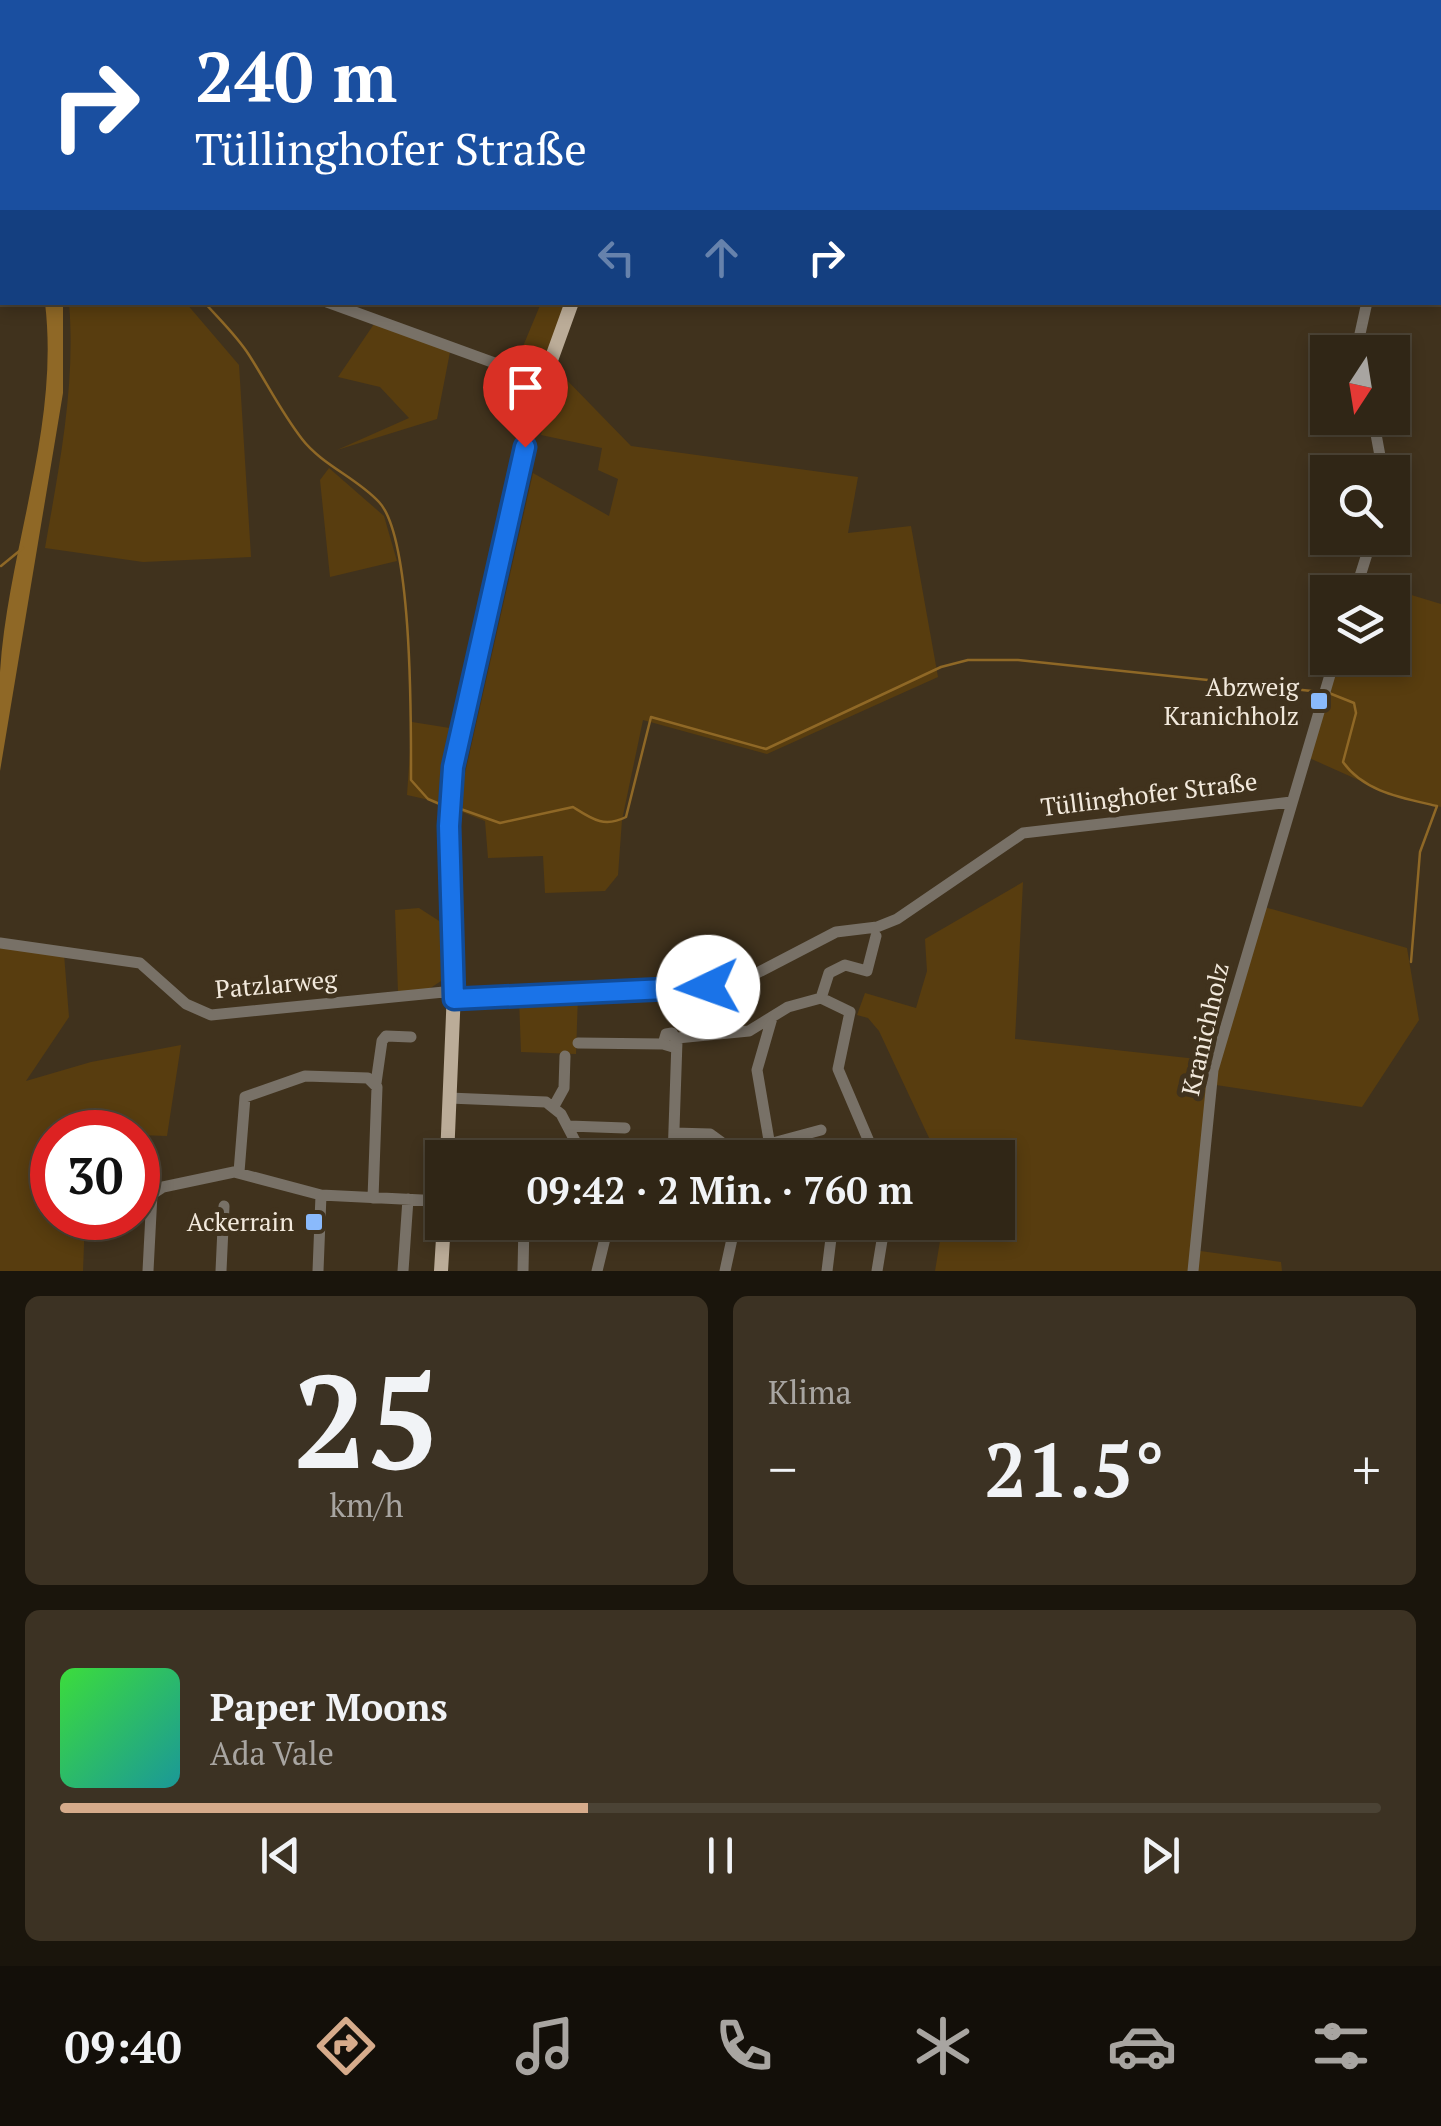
<!DOCTYPE html>
<html lang="de">
<head>
<meta charset="utf-8">
<style>
	:root { --surface:#302616; --page:#3c3223; --text:#f1f3f6; --muted:#a8a5a1; --line:#4b4335; --accent:#d6ab8b }
	body { margin:0; font-family:"PT Serif",serif; background:var(--page); color:var(--text); height:100vh; display:flex; flex-direction:column; font-size:38px; white-space:nowrap }
	* { box-sizing:border-box; margin:0 }
	p { font-size:32px; color:var(--muted) }
	.icon { flex:none; width:55px; height:55px; fill:none; stroke:currentColor; stroke-width:2; stroke-linecap:round; stroke-linejoin:round }
	.map { position:relative; height:1271px; overflow:hidden }
	.drawer { display:flex; flex-direction:column; gap:25px; padding:25px; background:#1a150c; flex:1 }
	.drawer>* { flex:none }
	.banner { position:absolute; left:0px; top:0px; width:1442px; height:305px; box-shadow:0 5px 15px #0003,0 0 0 2px var(--line); background:#1a4fa0; color:#fff; overflow:hidden }
	.needle { width:65px; rotate:192deg }
	.tools { position:absolute; left:1310px; top:335px; display:grid; gap:20px }
	.tools a { display:grid; place-items:center; width:100px; height:100px; border-radius:0px; background:var(--surface); box-shadow:0 5px 15px #0003,0 0 0 2px var(--line); font-size:50px }
	.speed { position:absolute; left:30px; top:1110px; display:flex; gap:20px; font-size:50px; font-weight:700; text-align:center }
	.speed>* { display:grid; place-content:center; width:130px; height:130px; border-radius:50%; background:var(--surface); box-shadow:0 5px 15px #0003,0 0 0 2px var(--line); line-height:1 }
	.speed .limit { border:15px solid #d22; background:#fff; color:#111 }
	.pin { position:absolute; display:grid; place-items:center; width:85px; height:85px; color:#fff; margin:-102px -42px; border-radius:50% 50% 50% 0; rotate:-45deg; box-shadow:0 0 10px #0007 }
	.pin .icon { rotate:45deg }
	.me { position:absolute; width:110px; margin:-55px; rotate:267deg; stroke-linejoin:round; filter:drop-shadow(0 0 8px #0008) }
	.turn { display:flex; align-items:center; gap:35px; height:210px; padding:0 30px; font-size:45px }
	.turn .icon { width:130px; height:130px; stroke-width:2.5 }
	.turn b { display:block; font-size:70px; line-height:85px }
	.lanes { display:flex; align-items:center; height:95px; padding:0 30px; background:#0003; justify-content:center; gap:50px; direction:ltr }
	.lanes .off { opacity:.35 }
	.big { font-size:75px; font-weight:600; line-height:1.1 }
	.drawer .card { flex:1; display:flex; flex-direction:column; justify-content:center; gap:15px; min-width:0; padding:0 35px; border-radius:15px; background:var(--page) }
	.drawer .dial { align-items:center; gap:0 }
	.dial b { font-size:130px; line-height:1 }
	.song { display:flex; align-items:center; gap:30px }
	.cover { width:120px; height:120px; border-radius:15px; background:linear-gradient(135deg,hsl(120 70% 55%),hsl(180 70% 35%)) }
	.played { height:10px; border-radius:5px; background:linear-gradient(90deg,var(--accent) 40%,var(--line) 40%) }
	.keys { display:flex; justify-content:space-around; direction:ltr }
	.heat { display:flex; justify-content:space-between; align-items:center; font-size:55px; direction:ltr }
	.drawer .tiles { flex:1; display:grid; gap:25px; grid-template-columns:1fr 1fr }
	.card:last-child { grid-column:span 2 }
	.trip { position:absolute; left:425px; top:1140px; width:590px; height:100px; border-radius:0px; background:var(--surface); box-shadow:0 5px 15px #0003,0 0 0 2px var(--line); font-weight:600; line-height:100px; text-align:center }
	.dock { display:flex; height:160px; justify-content:space-around; align-items:center; background:#130f09; color:var(--muted) }
	.dock .icon { width:70px; height:70px }
	.dock .active { color:var(--accent) }
	.dock b { font-size:45px; color:var(--text) }
	.map>svg:first-child { display:block }
	.green { fill:#583d0f }
	.water { fill:#8f6826 }
	.lines { fill:none; stroke-linecap:round; stroke-linejoin:round }
	.stream { stroke:#8f6826; stroke-width:2.5 }
	.minor { stroke:#787167; stroke-width:11 }
	.major { stroke:#bbac98; stroke-width:14 }
	.route-casing { stroke:#114b97; stroke-width:25 }
	.route { stroke:#1a73e8; stroke-width:18 }
	.poi-dot { fill:#8abafc; stroke:#40321d; stroke-width:4 }
	.labels { text-anchor:middle; stroke-width:10; stroke-linejoin:round; paint-order:stroke }
	.poi-label { font-size:25px; fill:#f2e9dc; stroke:#40321d; text-anchor:end }
	.street-label { font-size:25px; fill:#f2e9dc; stroke:#40321d }
</style>
</head>
<body>
<div class="map">
<svg width="1441" height="1271" viewBox="0 0 1441 1271">
	<rect width="100%" height="100%" fill="#40321d"/>
	<path class="green" d="M69 303H186L239 365 251 557 143 562 45 548C59 467 76 385 69 303Z
		M541 303H570L539 377 514 368Z
		M374 324 450 352 437 419 337 450 409 418 380 387 338 377Z
		M558 371 631 446 858 477 848 533 911 526 938 677 767 754 643 720 622 820 618 875 605 891 545 893 543 856 488 858 485 821 462 812 463 782 533 473 609 516 618 479 598 470 602 448 541 435Z
		M329 468 384 516 397 561 330 577 320 480Z
		M1362 580 1441 604V807L1392 795 1307 757 1338 658H1392V592H1358Z
		M412 722 456 729 443 803 407 795Z
		M1023 882 1015 1039 1215 1061 1193 1250 1281 1262 1282 1271H935L943 1223 998 1222V1158L938 1157 879 1031 868 1018 857 1015 865 993 916 1008 927 971 925 939Z
		M1261 906 1407 948 1419 1020 1362 1107 1216 1085 1224 1031Z
		M419 908 447 926 450 975 429 989 398 992 395 910Z
		M0 946 64 954 69 1017 26 1081 91 1062 181 1045 167 1136 52 1132V1218H85L83 1271H0Z
		M578 995 576 1054 521 1052 519 998Z"/>
	<path class="water" d="M45 303H63V393L0 771C0 738 0 705 0 672 8 549 60 427 45 303Z"/>
	<g class="lines">
		<path class="stream" d="M204 302C219 319 237 336 249 355 267 383 281 412 302 439 322 465 357 478 379 502 413 538 411 725 411 780L428 799 442 805
			M1 566 23 548
			M1329 693 1354 703 1356 713 1343 762C1364 792 1403 798 1437 806L1420 852 1411 962
			M455 807 500 823 573 807C592 819 604 828 626 817L651 717 766 749 941 667 968 660H1018L1321 692"/>
		<path class="minor" d="M230 2 231 0
			M1440 170 1441 168
			M327 302 541 380
			M1356 352 1367 302
			M1373 418 1383 472
			M1355 592 1372 538
			M0 943 140 963 186 1004 211 1015 454 991
			M821 998 850 1012 838 1069 876 1158
			M454 999 734 985 836 932 877 927 897 919 1023 833 1291 802
			M772 1018 757 1070 772 1158
			M677 1038 749 1031 788 1007 821 998 829 973 845 965 867 971 876 936
			M578 1043 663 1044
			M376 1083 382 1041 386 1036 411 1037
			M449 1098 546 1102 561 1114 584 1158
			M554 1106 564 1088 565 1056
			M569 1126 625 1128
			M674 1133 710 1134 721 1142
			M769 1144 821 1130
			M673 1158 677 1041 672 1033 666 1034 663 1044 673 1047
			M239 1172 245 1097 305 1076 368 1078 377 1087 373 1198
			M708 1222H758
			M148 1271 152 1194 163 1187 234 1172 321 1195 442 1201
			M221 1271 224 1206
			M318 1271 321 1195
			M403 1271 408 1199
			M523 1271 524 1222
			M597 1271 609 1222
			M725 1271 735 1225
			M827 1271 833 1222
			M877 1271 885 1222
			M1193 1271 1213 1070 1335 658"/>
		<path class="major" d="M701 2 702 0
			M447 1158 454 991 449 813 453 767 533 410 572 302
			M441 1271 444 1222"/>
	</g>
	<g class="lines">
		<g class="route-casing">
			<path id="route" d="M525 447 453 767 449 826 454 999 708 987"/>
		</g>
		<use href="#route" class="route"/>
	</g>
	<g class="poi-dot">
		<rect x="1309" y="691" width="20" height="20" rx="5"/>
		<rect x="304" y="1212" width="20" height="20" rx="5"/>
	</g>
	<g class="labels">
		<g class="poi-label">
			<text x="1299" y="696">Abzweig<tspan x="1299" dy="29">Kranichholz</tspan></text>
			<text x="294" y="1231">Ackerrain</text>
		</g>
		<g class="street-label">
			<text transform="translate(1149 794) rotate(-7)" y="9">Tüllinghofer Straße</text>
			<text transform="translate(276 984) rotate(-5)" y="9">Patzlarweg</text>
			<text transform="translate(1205 1029) rotate(-77)" y="9">Kranichholz</text>
		</g>
	</g>
</svg>
<div class="tools">
<a><svg class="needle" viewBox="-14 -14 28 28"><path d="M0-13l5 13h-10z" fill="#e53935"/><path d="M0 13l5-13h-10z" fill="#a8a5a1"/></svg></a>
<a><svg class="icon" aria-label="search" viewBox="0 0 24 24"><circle cx="10" cy="10" r="6"/><path d="M15 15l6 6"/></svg></a>
<a><svg class="icon" aria-label="layers" viewBox="0 0 24 24"><path d="M12 4l9 5-9 5-9-5zM3 14l9 5 9-5"/></svg></a>
</div>
<div class="speed"><div class="limit">30</div></div>
<div class="pin" style="left:525px;top:447px;background:#d93025"><svg class="icon" aria-label="arrive" viewBox="0 0 24 24"><path d="M6 21V4h12l-3 4 3 4H6"/></svg></div>
<svg class="me" style="left:708px;top:987px" viewBox="-20 -20 40 40"><circle r="19" fill="#fff"/><path d="M0-13L10 11 0 6-10 11z" fill="#1a73e8"/></svg>
<div class="trip">09:42 · 2 Min. · 760 m</div>
<div class="banner">
<div class="turn"><svg class="icon" aria-label="right" viewBox="0 0 24 24"><path d="M7 20v-9h11M14 6l5 5-5 5"/></svg><div><b>240 m</b>Tüllinghofer Straße</div></div>
<div class="lanes"><svg class="icon off" aria-label="left" viewBox="0 0 24 24"><path d="M17 20v-9H6M10 6l-5 5 5 5"/></svg><svg class="icon off" aria-label="ahead" viewBox="0 0 24 24"><path d="M12 20V5M6 11l6-6 6 6"/></svg><svg class="icon" aria-label="right" viewBox="0 0 24 24"><path d="M7 20v-9h11M14 6l5 5-5 5"/></svg></div>
</div>
</div>
<section class="drawer">
<div class="tiles">
<div class="card dial"><b>25</b><p>km/h</p></div>
<div class="card"><p>Klima</p>
<div class="heat"><a>−</a><b class="big">21.5°</b><a>+</a></div>
</div>
<div class="card">
<div class="song"><i class="cover"></i><div><b>Paper Moons</b><p>Ada Vale</p></div></div>
<div class="played"></div>
<div class="keys"><svg class="icon" aria-label="previous" viewBox="0 0 24 24"><path d="M18 5L8 12l10 7zM5 5v14"/></svg><svg class="icon" aria-label="pause" viewBox="0 0 24 24"><path d="M8 5v14M16 5v14"/></svg><svg class="icon" aria-label="next" viewBox="0 0 24 24"><path d="M6 5l10 7-10 7zM19 5v14"/></svg></div>
</div>
</div>
</section>
<nav class="dock">
<b>09:40</b>
<svg class="icon active" aria-label="directions" viewBox="0 0 24 24"><path d="M12 3l9 9-9 9-9-9zM9 14v-3h6M13 9l2 2-2 2"/></svg>
<svg class="icon" aria-label="music" viewBox="0 0 24 24"><path d="M9 18V5l10-2v13"/><circle cx="6" cy="18" r="3"/><circle cx="16" cy="16" r="3"/></svg>
<svg class="icon" aria-label="phone" viewBox="0 0 24 24"><path d="M5 4h4l2 5-3 2q2 4 5 5l2-3 5 2v4C11 20 4 13 5 4z"/></svg>
<svg class="icon" aria-label="climate" viewBox="0 0 24 24"><path d="M12 3v18M4 7l16 10M4 17L20 7"/></svg>
<svg class="icon" aria-label="car" viewBox="0 0 24 24"><path d="M5 17H2v-5l4-1 3-4h7l3 4 3 1v5h-3M9 17h6M6 11h13"/><circle cx="7" cy="17" r="2"/><circle cx="17" cy="17" r="2"/></svg>
<svg class="icon" aria-label="filters" viewBox="0 0 24 24"><path d="M4 7h16M4 17h16"/><circle cx="9" cy="7" r="2"/><circle cx="15" cy="17" r="2"/></svg>
</nav>
</body>
</html>
